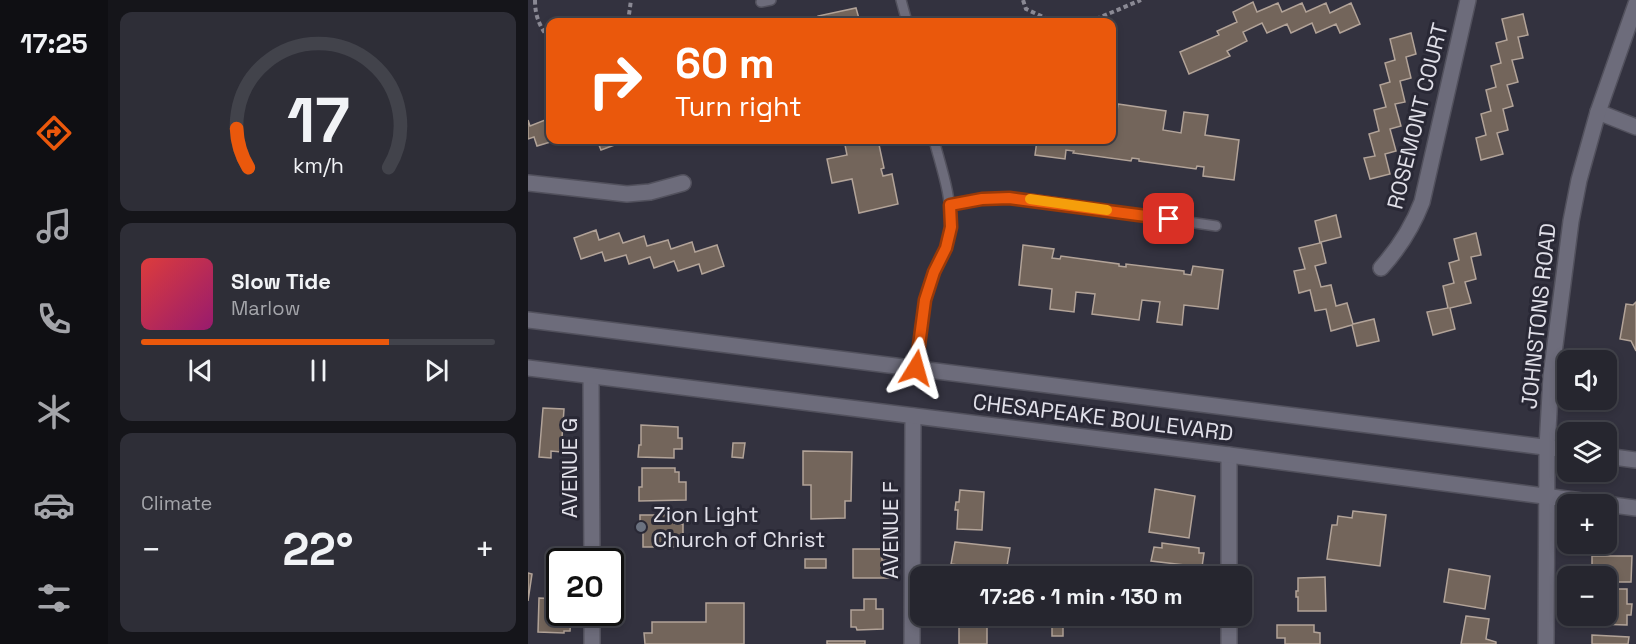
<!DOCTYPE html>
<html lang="en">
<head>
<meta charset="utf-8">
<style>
	:root { --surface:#26262f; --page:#2e2e37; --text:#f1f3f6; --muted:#a4a5aa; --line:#42434b; --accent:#ea580c }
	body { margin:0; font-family:"Space Grotesk",sans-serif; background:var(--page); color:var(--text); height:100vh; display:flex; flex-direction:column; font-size:22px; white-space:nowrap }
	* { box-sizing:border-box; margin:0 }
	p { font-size:20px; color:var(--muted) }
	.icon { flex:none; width:33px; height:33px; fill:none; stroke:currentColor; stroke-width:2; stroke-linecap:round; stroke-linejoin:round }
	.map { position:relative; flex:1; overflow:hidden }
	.drawer { display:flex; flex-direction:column; gap:12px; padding:12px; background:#15151a; width:420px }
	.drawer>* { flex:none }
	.hud { position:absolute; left:18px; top:18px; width:570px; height:126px; border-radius:12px; box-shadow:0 3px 9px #0003,0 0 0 2px var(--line); background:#ea580c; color:#fff; overflow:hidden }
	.fabs { position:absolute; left:1029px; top:350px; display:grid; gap:12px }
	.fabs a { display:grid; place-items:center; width:60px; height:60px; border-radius:12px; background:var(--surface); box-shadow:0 3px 9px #0003,0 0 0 2px var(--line); font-size:30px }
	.speed { position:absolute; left:18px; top:548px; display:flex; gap:12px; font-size:30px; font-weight:700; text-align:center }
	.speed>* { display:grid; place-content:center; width:78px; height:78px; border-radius:50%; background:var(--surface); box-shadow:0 3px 9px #0003,0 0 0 2px var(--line); line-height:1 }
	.speed .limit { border:3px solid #111; border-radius:9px; background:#fff; color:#111 }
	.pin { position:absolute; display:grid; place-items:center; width:51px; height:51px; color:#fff; margin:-26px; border-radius:12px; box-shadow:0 3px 9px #0006 }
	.me { position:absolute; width:66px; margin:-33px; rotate:8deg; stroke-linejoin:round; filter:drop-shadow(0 0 4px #0008) }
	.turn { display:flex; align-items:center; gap:21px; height:126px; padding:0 30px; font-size:27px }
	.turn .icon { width:78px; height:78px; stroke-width:2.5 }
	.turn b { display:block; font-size:42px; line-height:51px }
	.big { font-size:45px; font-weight:700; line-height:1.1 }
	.drawer .tile { flex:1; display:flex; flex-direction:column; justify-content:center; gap:9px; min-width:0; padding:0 21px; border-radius:12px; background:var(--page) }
	.drawer .dial { align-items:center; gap:0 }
	.dial svg { height:156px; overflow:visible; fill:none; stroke:var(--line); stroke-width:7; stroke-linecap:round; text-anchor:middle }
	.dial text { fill:var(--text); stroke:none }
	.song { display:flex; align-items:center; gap:18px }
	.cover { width:72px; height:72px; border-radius:9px; background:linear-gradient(135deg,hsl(0 70% 55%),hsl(320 70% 35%)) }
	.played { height:6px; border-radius:3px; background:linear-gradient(90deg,var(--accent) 70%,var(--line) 70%) }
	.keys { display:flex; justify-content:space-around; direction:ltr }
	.heat { display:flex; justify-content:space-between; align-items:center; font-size:33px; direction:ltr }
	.trip { position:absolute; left:382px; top:566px; width:342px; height:60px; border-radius:12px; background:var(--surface); box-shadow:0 3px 9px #0003,0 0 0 2px var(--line); font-weight:700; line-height:60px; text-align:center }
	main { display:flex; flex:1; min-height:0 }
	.tab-bar { display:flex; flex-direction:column; width:108px; justify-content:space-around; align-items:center; background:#0f0f13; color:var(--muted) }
	.tab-bar .icon { width:42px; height:42px }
	.tab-bar .current { color:var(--accent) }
	.tab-bar b { font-size:27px; color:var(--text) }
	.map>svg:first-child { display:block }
	.building { fill:#73655b; stroke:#b2a398; stroke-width:1.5 }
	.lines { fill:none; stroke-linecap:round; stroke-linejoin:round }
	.lane-casing { stroke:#52515d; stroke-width:12 }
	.street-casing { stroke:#52515d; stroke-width:18 }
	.secondary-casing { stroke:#52515d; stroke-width:18 }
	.path { stroke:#8a8994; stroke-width:4; stroke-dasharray:4.5 3; stroke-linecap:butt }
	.lane { stroke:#6d6c7b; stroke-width:9 }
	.street { stroke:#6d6c7b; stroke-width:15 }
	.secondary { stroke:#6d6c7b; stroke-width:15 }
	.route-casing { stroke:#983908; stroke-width:15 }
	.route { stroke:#ea580c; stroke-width:10 }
	.slow { stroke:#f59e0b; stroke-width:10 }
	.worship-dot { fill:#6b7280; stroke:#292835; stroke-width:2 }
	.labels { text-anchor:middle; stroke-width:6; stroke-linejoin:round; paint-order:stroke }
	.street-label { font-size:22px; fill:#e1e0e9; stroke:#292835 }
	.poi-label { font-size:22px; fill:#e1e0e9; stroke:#292835; text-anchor:start }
</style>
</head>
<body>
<main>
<nav class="tab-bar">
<b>17:25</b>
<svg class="icon current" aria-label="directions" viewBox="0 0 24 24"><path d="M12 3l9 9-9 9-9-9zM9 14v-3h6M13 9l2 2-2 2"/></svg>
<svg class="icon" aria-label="music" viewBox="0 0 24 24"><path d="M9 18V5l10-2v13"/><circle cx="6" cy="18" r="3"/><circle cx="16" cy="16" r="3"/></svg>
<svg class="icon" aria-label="phone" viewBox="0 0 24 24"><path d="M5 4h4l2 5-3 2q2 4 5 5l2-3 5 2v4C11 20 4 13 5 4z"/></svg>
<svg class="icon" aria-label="climate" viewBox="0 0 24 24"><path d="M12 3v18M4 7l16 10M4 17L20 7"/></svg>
<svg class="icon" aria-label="car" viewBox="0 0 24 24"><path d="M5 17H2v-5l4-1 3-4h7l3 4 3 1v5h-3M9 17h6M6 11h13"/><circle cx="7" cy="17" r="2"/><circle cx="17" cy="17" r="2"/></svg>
<svg class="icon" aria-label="filters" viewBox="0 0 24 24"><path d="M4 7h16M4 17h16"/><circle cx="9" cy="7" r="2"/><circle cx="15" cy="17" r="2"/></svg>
</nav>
<section class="drawer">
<div class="tile dial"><svg viewBox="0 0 100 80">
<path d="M14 69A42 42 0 1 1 86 69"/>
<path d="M14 69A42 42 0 0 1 8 49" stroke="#ea580c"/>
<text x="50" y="56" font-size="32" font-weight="700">17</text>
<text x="50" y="72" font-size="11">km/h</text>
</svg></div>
<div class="tile">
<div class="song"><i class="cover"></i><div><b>Slow Tide</b><p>Marlow</p></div></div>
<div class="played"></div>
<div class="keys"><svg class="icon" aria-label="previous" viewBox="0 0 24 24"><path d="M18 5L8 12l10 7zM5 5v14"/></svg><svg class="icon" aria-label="pause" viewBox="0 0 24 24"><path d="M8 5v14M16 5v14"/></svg><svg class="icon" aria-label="next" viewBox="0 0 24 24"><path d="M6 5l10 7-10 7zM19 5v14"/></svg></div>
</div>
<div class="tile"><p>Climate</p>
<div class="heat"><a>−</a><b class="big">22°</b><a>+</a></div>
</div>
</section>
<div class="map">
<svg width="1108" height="644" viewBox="0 0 1108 644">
	<rect width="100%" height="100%" fill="#33323f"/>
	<path class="building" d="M725 2 729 12 750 3 754 12 774 3 778 12 798 3 802 13 823 3 832 24 812 33 808 24 788 33 784 23 763 33 759 24 739 33 734 23 715 32 719 41 699 51 702 56 661 74 652 52 691 35 689 31 709 22 705 12Z
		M328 8 332 22H291L290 16Z
		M995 14 1000 35 990 37 995 58 984 60 990 82 979 85 985 106 975 109 980 130 969 133 975 154 953 160 948 138 958 135 953 114 963 111 958 90 968 87 963 66 973 63 968 43 979 40 974 19Z
		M883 33 888 54 878 57 883 78 872 81 877 102 867 104 873 126 862 129 868 151 857 154 862 174 842 179 836 158 847 156 841 134 851 131 846 110 858 107 852 85 862 82 857 63 867 60 862 39Z
		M590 104 638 111 635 130 653 133 656 112 680 115 677 135 711 140 706 180 675 176 676 167 669 166 668 169 611 161V159L604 158 603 161 545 153 546 151 538 150 537 159 507 155 509 140H584V124L587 125Z
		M22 118V140H29L9 146 6 137 0 139V120L2 126Z
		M69 140H100L73 150Z
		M316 140H350L356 168 353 169 355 176 364 174 370 204 331 213 324 179 304 183 299 159 319 155Z
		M808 215 813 237 793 242 798 263 787 266 793 287 803 285 808 306 819 303 825 324 846 319 851 341 829 346 824 325 803 331 798 309 787 311 782 290 771 293 766 271 777 269 771 248 792 243 787 221Z
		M68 230 71 240 91 233 95 243 116 236 119 246 140 240 143 249 164 242 167 252 189 245 196 266 174 274 171 264 150 271 146 261 126 268 122 257 101 264 98 255 77 261 74 252 53 259 46 238Z
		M948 233 953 255 943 257 948 279 937 282 943 303 922 308 927 329 905 335 899 312 920 308 915 286 926 283 921 263 931 260 926 239Z
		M495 245 526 249 524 258 532 259 533 256 591 264V266L598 267V264L656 271V274L663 275 665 266 695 270 690 309 656 305 654 325 629 322 632 302 614 300 611 320 564 314 567 294 548 292 546 312 522 309 524 289 491 285Z
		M1108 302V351L1103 341 1092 339 1098 304 1105 305Z
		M15 408 36 409 33 452 23 451V458L11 457Z
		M113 425 150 427V438H154V449H146V458L110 457 111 445H113Z
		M205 443H217L215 458 204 457Z
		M275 451 324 452 323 501H317V518L283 519V485H275Z
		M114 468H147V472H151V482H158V500L111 501V487H114Z
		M627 489 667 496 661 538 621 532Z
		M432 490 456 492 454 530 429 529 430 510H427L428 502H431Z
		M825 511 858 515 852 566 799 559 804 525H809L810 516 824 518Z
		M112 515H147V524H155V536H151L152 543H147V547H115V525H112Z
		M427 542 482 548 478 572 423 564Z
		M634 543 671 548V553H676L674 567 623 561 626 547 634 548Z
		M325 549H354V560L363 561V578H325Z
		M1064 556H1104L1103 582H1078V576H1058L1059 567H1064Z
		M277 559H298V568H277Z
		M434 569 481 575 426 576 432 575Z
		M921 569 962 576 957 609 916 602Z
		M0 573 4 574 0 601Z
		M797 577 798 611H770V597H768V591H770V578Z
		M1078 589H1099V604H1104L1103 615H1099V625L1067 624 1068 615H1078Z
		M11 598 32 599V612L43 613 42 631H36V633L10 632Z
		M336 599H348V609H355V629L329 630 328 627H323V610H336Z
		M178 603H216V644H117L116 633H124V622H178Z
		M431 615H459V618H465V627L459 626V644H431Z
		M597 615H650L649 623Z
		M938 616 961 619 958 639 968 642V644H933Z
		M749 625H786V632L792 633V644H757V638H749Z
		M524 627H535V636H524Z
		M1064 635 1101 637 1100 644H1064Z
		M299 641H337V644H299Z"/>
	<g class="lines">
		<g class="lane-casing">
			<path id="lane" d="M373 0 379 22
				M233 2 243 0
				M422 205 454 199H501L688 226
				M388 368C391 345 392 321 397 299 403 274 421 252 422 225 424 197 413 167 406 140"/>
		</g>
		<g class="street-casing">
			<path id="street" d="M1070 112 1108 127
				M0 183 99 194 122 192 155 183
				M853 268C872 247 884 228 894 202L940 0
				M63 376 64 561
				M701 455V576
				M64 612V644
				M701 615V644
				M384 644 385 416"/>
		</g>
		<g class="secondary-casing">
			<path id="secondary" d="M0 320 1040 450
				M0 368 701 455 1108 508
				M1078 456 1108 460
				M1018 644 1019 447 1023 376 1043 221 1051 180 1070 112 1108 4"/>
		</g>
		<path class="path" d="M7 0C7 17 12 27 22 40
			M495 0 498 9 526 22
			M100 22 103 0
			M561 22 613 0"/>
		<use href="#lane" class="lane"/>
		<use href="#street" class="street"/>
		<use href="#secondary" class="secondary"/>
	</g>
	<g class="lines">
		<g class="route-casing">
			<path id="route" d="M388 368 397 300 406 272 418 248 423 227 422 205 454 199 481 198 641 219"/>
		</g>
		<use href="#route" class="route"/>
		<path class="slow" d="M502 199 579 210"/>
	</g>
	<circle class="worship-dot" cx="113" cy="527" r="6"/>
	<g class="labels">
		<g class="street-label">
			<text transform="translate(889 116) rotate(-76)" y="8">ROSEMONT COURT</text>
			<text transform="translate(1010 316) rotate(-84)" y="8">JOHNSTONS ROAD</text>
			<text transform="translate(575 417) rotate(7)" y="8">CHESAPEAKE BOULEVARD</text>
			<text transform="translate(41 468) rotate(-90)" y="8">AVENUE G</text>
			<text transform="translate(362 530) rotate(-90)" y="8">AVENUE F</text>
		</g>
		<g class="poi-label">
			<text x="125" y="522">Zion Light<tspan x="125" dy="25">Church of Christ</tspan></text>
		</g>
	</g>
</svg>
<div class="fabs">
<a><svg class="icon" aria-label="sound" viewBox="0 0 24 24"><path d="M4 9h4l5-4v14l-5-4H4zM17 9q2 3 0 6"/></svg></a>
<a><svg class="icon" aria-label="layers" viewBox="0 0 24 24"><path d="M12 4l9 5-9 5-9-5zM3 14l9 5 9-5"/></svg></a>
<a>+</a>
<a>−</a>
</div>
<div class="speed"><div class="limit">20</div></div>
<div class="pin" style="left:641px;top:219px;background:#d93025"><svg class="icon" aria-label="arrive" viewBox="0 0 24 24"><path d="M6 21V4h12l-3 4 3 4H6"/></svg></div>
<svg class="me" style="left:388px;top:368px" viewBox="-20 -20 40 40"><path d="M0-17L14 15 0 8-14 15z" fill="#ea580c" stroke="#fff" stroke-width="4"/></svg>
<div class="trip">17:26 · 1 min · 130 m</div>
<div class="hud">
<div class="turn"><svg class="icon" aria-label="right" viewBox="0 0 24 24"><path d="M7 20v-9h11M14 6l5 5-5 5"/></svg><div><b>60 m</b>Turn right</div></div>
</div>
</div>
</main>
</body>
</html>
